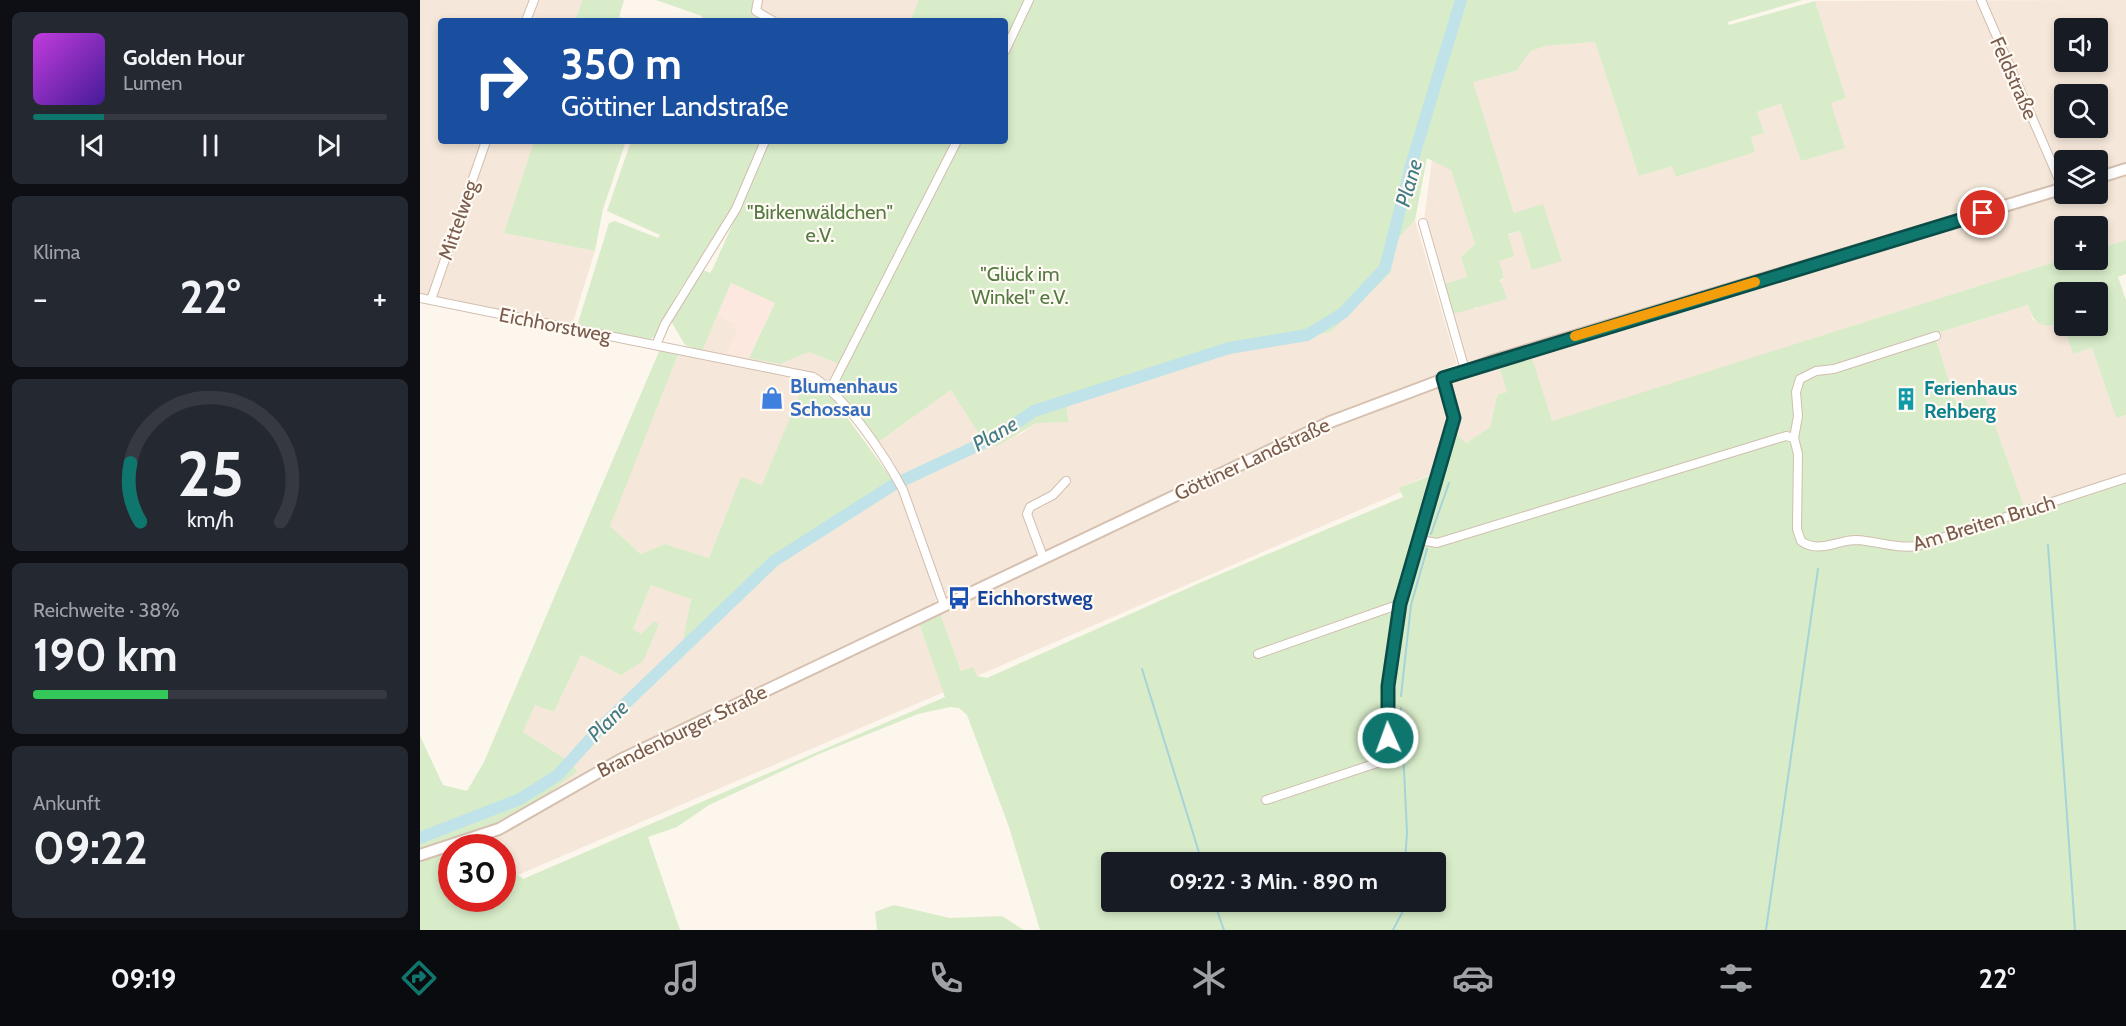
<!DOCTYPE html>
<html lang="de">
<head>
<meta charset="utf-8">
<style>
	:root { --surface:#171b24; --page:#242831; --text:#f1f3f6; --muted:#9ea1a6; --line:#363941; --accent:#0f766e }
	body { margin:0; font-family:Cabin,sans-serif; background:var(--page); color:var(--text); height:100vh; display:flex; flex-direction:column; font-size:22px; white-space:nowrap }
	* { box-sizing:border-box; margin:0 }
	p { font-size:20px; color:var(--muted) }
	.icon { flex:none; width:33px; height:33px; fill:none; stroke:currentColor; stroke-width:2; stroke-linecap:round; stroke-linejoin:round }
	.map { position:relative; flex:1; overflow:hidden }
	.side { display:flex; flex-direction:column; gap:12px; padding:12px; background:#0d0f14; width:420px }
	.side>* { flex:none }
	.top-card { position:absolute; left:18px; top:18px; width:570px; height:126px; border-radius:6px; box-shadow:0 3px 9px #0003; background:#1a4fa0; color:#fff; overflow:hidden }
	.fabs { position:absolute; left:1634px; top:18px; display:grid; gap:12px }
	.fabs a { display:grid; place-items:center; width:54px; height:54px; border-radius:6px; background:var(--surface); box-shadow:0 3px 9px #0003; font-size:30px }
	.speed { position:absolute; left:18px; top:834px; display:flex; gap:12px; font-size:30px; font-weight:700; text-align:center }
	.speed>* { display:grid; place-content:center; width:78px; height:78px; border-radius:50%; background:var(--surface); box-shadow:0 3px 9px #0003; line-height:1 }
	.speed .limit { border:9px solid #d22; background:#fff; color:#111 }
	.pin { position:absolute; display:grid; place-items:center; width:51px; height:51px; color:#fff; margin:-26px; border:3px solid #fff; border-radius:50%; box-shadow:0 2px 6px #0007 }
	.me { position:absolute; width:66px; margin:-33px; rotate:358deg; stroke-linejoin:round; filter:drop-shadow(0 0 4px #0008) }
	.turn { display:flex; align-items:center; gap:21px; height:126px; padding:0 24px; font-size:27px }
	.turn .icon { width:78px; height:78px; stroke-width:2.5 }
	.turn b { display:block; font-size:42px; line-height:51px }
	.big { font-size:45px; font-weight:700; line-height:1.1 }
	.side .card { flex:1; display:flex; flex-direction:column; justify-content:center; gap:9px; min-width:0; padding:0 21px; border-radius:9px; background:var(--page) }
	.side .dial { align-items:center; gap:0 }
	.dial svg { height:156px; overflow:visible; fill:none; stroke:var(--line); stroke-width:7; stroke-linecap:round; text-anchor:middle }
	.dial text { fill:var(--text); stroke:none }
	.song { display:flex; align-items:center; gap:18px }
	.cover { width:72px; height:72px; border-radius:9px; background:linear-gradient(135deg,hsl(290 70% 55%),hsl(260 70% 35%)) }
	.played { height:6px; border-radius:3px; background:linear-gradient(90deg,var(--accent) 20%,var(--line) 20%) }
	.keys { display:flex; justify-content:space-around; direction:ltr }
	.heat { display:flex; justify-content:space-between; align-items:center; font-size:33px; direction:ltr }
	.charge { height:9px; border-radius:4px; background:linear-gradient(90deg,#34c759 38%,var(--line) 0) }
	.trip { position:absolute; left:681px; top:852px; width:345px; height:60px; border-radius:6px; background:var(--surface); box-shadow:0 3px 9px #0003; font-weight:700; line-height:60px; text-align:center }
	.tabs { display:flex; height:96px; justify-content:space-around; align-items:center; background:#090b0e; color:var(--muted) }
	.tabs .icon { width:42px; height:42px }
	.tabs .active { color:var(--accent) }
	.tabs b { font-size:27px; color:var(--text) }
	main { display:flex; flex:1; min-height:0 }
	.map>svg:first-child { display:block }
	.residential { fill:#f5e8da; fill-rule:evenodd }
	.commercial { fill:#fde8e0 }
	.green { fill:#d8ecc9; fill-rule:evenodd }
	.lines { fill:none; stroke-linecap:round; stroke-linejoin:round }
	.stream { stroke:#a5d3da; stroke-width:2 }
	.river { stroke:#bfe3e8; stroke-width:12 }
	.street-casing { stroke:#d1beb0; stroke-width:10 }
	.secondary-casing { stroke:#d6c0b0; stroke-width:14 }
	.street { stroke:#fff; stroke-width:8 }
	.secondary { stroke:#fff; stroke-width:10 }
	.route-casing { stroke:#0a4d48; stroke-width:15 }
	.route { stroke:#0f766e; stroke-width:10 }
	.slow { stroke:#f59e0b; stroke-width:10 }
	.labels { text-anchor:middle; stroke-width:4.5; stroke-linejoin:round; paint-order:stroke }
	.street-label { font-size:20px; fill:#7a5c4d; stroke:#fffaf3 }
	.park-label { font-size:20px; fill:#537a41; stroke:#fffaf3 }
	.shop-label { font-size:20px; font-weight:bold; fill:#366cbe; stroke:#fffaf3; text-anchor:start }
	.culture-label { font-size:20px; font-weight:bold; fill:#0d838f; stroke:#fffaf3; text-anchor:start }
	.transit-label { font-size:20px; font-weight:bold; fill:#164399; stroke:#fffaf3; text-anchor:start }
	.water-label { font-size:21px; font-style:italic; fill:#437c86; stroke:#fffaf3 }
</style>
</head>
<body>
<main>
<section class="side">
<div class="card">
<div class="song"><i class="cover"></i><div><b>Golden Hour</b><p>Lumen</p></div></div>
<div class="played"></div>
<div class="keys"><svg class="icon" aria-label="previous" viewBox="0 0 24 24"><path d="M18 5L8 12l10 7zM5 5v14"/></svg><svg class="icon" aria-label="pause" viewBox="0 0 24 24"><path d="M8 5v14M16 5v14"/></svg><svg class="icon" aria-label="next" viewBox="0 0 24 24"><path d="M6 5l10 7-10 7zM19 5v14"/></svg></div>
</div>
<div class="card"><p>Klima</p>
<div class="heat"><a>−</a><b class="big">22°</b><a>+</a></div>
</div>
<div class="card dial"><svg viewBox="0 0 100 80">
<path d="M14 69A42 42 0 1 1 86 69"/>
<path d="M14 69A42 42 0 0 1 9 39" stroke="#0f766e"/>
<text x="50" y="56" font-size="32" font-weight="700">25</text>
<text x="50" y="72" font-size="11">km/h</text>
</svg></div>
<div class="card"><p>Reichweite · 38%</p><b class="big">190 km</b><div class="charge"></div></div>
<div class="card"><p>Ankunft</p><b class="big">09:22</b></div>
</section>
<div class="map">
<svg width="1706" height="930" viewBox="0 0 1706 930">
	<rect width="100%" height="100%" fill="#fdf6ec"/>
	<path class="residential" d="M0 0H162L155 21H21V141H114L84 233 175 251 152 325 0 295Z
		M335 0H499L500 1 490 21H348L331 13Z
		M1706 0V240L1677 249V226H1644V259L1132 422 1111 358 1087 392 1077 395 1070 427 1046 443 1034 431 1036 409 1030 387 1032 381 1051 374 1033 314 1055 306 1056 309 1084 278 1078 261 1088 235 1100 231 1052 82 1096 71 1111 51 1126 46 1175 42 1219 175 1253 166 1257 177 1335 151 1331 137 1337 112 1362 104 1411 103 1426 98 1395 1ZM1644 28H1677V62H1644ZM1644 94H1677V128H1644ZM1644 160H1677V194H1644Z
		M1012 160 1031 169 1055 244 1041 257 1047 277 1024 284 1004 219Z
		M995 220 1037 364 1017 372 1031 418 1012 474 979 488 981 492 557 676 541 671 520 613 524 593 485 487 457 443 531 390 567 445 601 434 617 423 649 421 646 404 730 375 832 347 911 332 971 271 967 266 975 242Z
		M1608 305 1613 320 1631 326 1643 324 1653 354 1672 348 1696 418 1706 415V475L1605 509 1564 396 1536 404 1514 334Z
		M297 315 314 323 318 331 307 353 360 364 389 352 419 364 407 390 386 379 342 486 321 478 289 558 245 544 222 554 189 526 259 352 282 350Z
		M477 486 517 599 499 623 524 692 98 875 85 874 82 848 77 847 70 828 116 802 152 763 103 732 115 705 134 712 161 655 201 675 234 622 221 634 213 629 231 585 271 598 261 655 355 562Z"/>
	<path class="commercial" d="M311 283 355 303 329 358 306 353 318 331 313 328 314 323 297 315Z"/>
	<path class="green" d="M162 0H204L199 17 209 21H155Z
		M236 0H335L331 13 348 21H281L282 16Z
		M499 0H607L585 44V21H490Z
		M612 0H1383L1308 22 1309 25 1395 1 1426 98 1411 103 1425 148 1381 161 1361 104 1337 112 1344 133 1331 137 1335 152 1256 177 1252 166 1219 176 1175 42 1126 46 1111 51 1096 71 1053 82 1094 213 1123 204 1142 261 1112 270 1100 231 1088 234 1094 256 1079 261 1084 278 1080 280 1087 299 1033 314 1024 284 1047 277 1041 257 1055 244 1031 170 1007 158 995 220 975 242 967 266 972 271 911 332 804 354 730 375 646 404 649 422 617 423 577 446H567L531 390 457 443 415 388 540 141H585V57Z
		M114 141H206L183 209 175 251 84 233Z
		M211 141H341L317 202 257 294 237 335 229 340 161 328 158 323 189 223 195 221 238 238 240 235 187 211Z
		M350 141H535L419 364 389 352 360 364 329 358 355 303 311 283 282 351 265 345 251 321 283 270 290 273 293 268Z
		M1706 240V274L1698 277 1706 300V415L1696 418 1672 348 1653 354 1643 324C1621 328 1615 326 1608 305L1514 334 1536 403 1564 395 1605 509 1706 481V930H620L589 827 547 715 539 708 530 707 498 714 399 754 289 805 257 827 228 837 260 930H0V861L31 852 32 898H82L83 865 85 874 98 875 103 879 525 697 499 623 520 613 541 671 553 667 557 676 567 678 784 581 983 497 979 488 1022 471 1034 431 1046 443 1070 427 1077 395 1087 392 1080 368 1112 358 1132 421 1644 259 1677 260V249ZM1644 292H1677V326H1644ZM692 862H1016V902H692Z
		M240 349 259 352 190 526 221 554 245 544 289 558 321 477 342 485 386 379 407 390 477 486 355 562 260 656 271 599 231 585 213 629 221 634 234 621 239 624 223 661 201 675 161 655 134 712 115 705 103 732 152 763 157 772 116 802 70 828 0 850V736L23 785 47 791 64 762Z
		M474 905 530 918 582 916 604 930H457L455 912Z"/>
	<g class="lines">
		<path class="stream" d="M1011 534 1029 483
			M1628 545 1655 930
			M722 669 782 862
			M981 696 991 605 1007 549
			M981 708 987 832 985 862
			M794 902 804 930
			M973 930 983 911V902
			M1346 930 1398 569"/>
		<path class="river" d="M0 838 100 799 138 775 182 726 354 561 473 485 576 437 614 411 809 348 887 335 923 313 965 268 992 162 1041 0"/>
		<g class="street-casing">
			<path id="street" d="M338 0 336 11 353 21
				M1561 0 1643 189
				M106 21 114 0
				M585 51 609 0
				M1003 223 1045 370
				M0 298 393 377C426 397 465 456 483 490L524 605
				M11 300 66 141
				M1516 336 1414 369 1396 371 1380 379 1376 392 1378 416 1374 438 1378 454 1377 529 1381 541C1399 554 1417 540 1436 540 1457 541 1476 549 1497 546L1706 478
				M236 345 245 324 316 209 345 141
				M411 388 537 141
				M1000 540 1017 543 1356 439 1366 436 1374 438
				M623 557 607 514 610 507 633 495 646 481
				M838 654 980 604
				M846 800 966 760 969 753 967 703 980 604 1034 418 1023 378"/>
		</g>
		<g class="secondary-casing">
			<path id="secondary" d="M1677 178 1706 169
				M0 855 79 829 200 760 910 422 1072 361 1644 188"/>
		</g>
		<use href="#street" class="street"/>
		<use href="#secondary" class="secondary"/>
	</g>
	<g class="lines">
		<g class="route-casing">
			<path id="route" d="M968 738V686L980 604 1034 418 1023 378 1563 213"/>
		</g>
		<use href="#route" class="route"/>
		<path class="slow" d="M1155 336 1335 282"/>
	</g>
	<defs>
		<g id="shop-bare" transform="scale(1.8)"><path d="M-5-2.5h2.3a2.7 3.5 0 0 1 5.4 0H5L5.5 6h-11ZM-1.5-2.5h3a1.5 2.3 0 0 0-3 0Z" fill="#3f7fe0" stroke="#fffaf3" stroke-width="2.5" paint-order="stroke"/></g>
		<g id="building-bare" transform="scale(1.8)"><path d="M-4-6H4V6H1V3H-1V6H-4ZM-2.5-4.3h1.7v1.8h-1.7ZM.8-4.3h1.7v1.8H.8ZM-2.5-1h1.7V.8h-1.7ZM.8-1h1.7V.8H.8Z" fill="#0f9aa8" stroke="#fffaf3" stroke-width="2.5" paint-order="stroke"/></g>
		<g id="bus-bare" transform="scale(1.8)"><path d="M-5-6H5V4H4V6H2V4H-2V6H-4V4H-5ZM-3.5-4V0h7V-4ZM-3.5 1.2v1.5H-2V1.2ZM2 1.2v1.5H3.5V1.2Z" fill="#1a4fb4" stroke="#fffaf3" stroke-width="2.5" paint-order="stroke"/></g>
	</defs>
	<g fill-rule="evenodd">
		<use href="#shop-bare" x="352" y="398"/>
		<use href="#building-bare" x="1486" y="399"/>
		<use href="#bus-bare" x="539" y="598"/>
	</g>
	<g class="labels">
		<g class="street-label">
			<text transform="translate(1594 78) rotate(66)" y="7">Feldstraße</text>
			<text transform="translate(38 220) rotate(-71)" y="7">Mittelweg</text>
			<text transform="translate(135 325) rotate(11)" y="7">Eichhorstweg</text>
			<text transform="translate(832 459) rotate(-25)" y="7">Göttiner Landstraße</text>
			<text transform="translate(1564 523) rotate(-17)" y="7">Am Breiten Bruch</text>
			<text transform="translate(262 731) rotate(-26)" y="7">Brandenburger Straße</text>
		</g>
		<g class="park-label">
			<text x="400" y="219">"Birkenwäldchen"<tspan x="400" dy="23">e.V.</tspan></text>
			<text x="600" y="281">"Glück im<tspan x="600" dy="23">Winkel" e.V.</tspan></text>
		</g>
		<g class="shop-label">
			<text x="370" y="393">Blumenhaus<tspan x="370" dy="23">Schossau</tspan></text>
		</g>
		<g class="culture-label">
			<text x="1504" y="395">Ferienhaus<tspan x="1504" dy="23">Rehberg</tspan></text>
		</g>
		<g class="transit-label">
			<text x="557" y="605">Eichhorstweg</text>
		</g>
		<g class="water-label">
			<text transform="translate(989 183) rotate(-74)" y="7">Plane</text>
			<text transform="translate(575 434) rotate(-30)" y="7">Plane</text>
			<text transform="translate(188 721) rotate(-45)" y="7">Plane</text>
		</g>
	</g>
</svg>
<div class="fabs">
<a><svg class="icon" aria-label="sound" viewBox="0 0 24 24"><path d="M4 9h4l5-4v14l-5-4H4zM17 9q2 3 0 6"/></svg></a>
<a><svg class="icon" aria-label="search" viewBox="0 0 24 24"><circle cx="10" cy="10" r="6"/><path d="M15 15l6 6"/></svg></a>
<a><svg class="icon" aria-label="layers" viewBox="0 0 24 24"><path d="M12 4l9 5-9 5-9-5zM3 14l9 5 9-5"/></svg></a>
<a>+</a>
<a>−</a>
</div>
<div class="speed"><div class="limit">30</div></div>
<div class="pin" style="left:1563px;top:213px;background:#d93025"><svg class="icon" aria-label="arrive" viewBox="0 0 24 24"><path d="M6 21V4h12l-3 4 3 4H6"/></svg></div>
<svg class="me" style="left:968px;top:738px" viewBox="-20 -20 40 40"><circle r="17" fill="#0f766e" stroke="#fff" stroke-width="3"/><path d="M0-11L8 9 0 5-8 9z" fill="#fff"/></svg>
<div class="trip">09:22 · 3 Min. · 890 m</div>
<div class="top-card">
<div class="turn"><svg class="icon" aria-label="right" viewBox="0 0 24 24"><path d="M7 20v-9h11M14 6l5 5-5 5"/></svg><div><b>350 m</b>Göttiner Landstraße</div></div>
</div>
</div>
</main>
<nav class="tabs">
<b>09:19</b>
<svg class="icon active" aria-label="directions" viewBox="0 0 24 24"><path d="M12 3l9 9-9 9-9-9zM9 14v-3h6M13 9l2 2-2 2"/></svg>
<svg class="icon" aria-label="music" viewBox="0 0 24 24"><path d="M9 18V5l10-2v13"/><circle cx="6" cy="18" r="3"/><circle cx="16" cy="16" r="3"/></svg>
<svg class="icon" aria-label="phone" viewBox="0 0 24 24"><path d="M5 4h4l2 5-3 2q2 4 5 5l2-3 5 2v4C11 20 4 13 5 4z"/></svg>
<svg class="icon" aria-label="climate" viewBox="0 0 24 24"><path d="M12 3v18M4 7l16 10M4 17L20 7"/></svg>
<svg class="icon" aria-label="car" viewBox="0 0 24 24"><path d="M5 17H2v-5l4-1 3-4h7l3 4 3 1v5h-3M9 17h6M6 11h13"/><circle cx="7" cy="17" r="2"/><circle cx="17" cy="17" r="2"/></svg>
<svg class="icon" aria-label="filters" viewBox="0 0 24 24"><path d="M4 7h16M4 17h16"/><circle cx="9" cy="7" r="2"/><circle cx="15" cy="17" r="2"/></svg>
<b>22°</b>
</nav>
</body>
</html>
